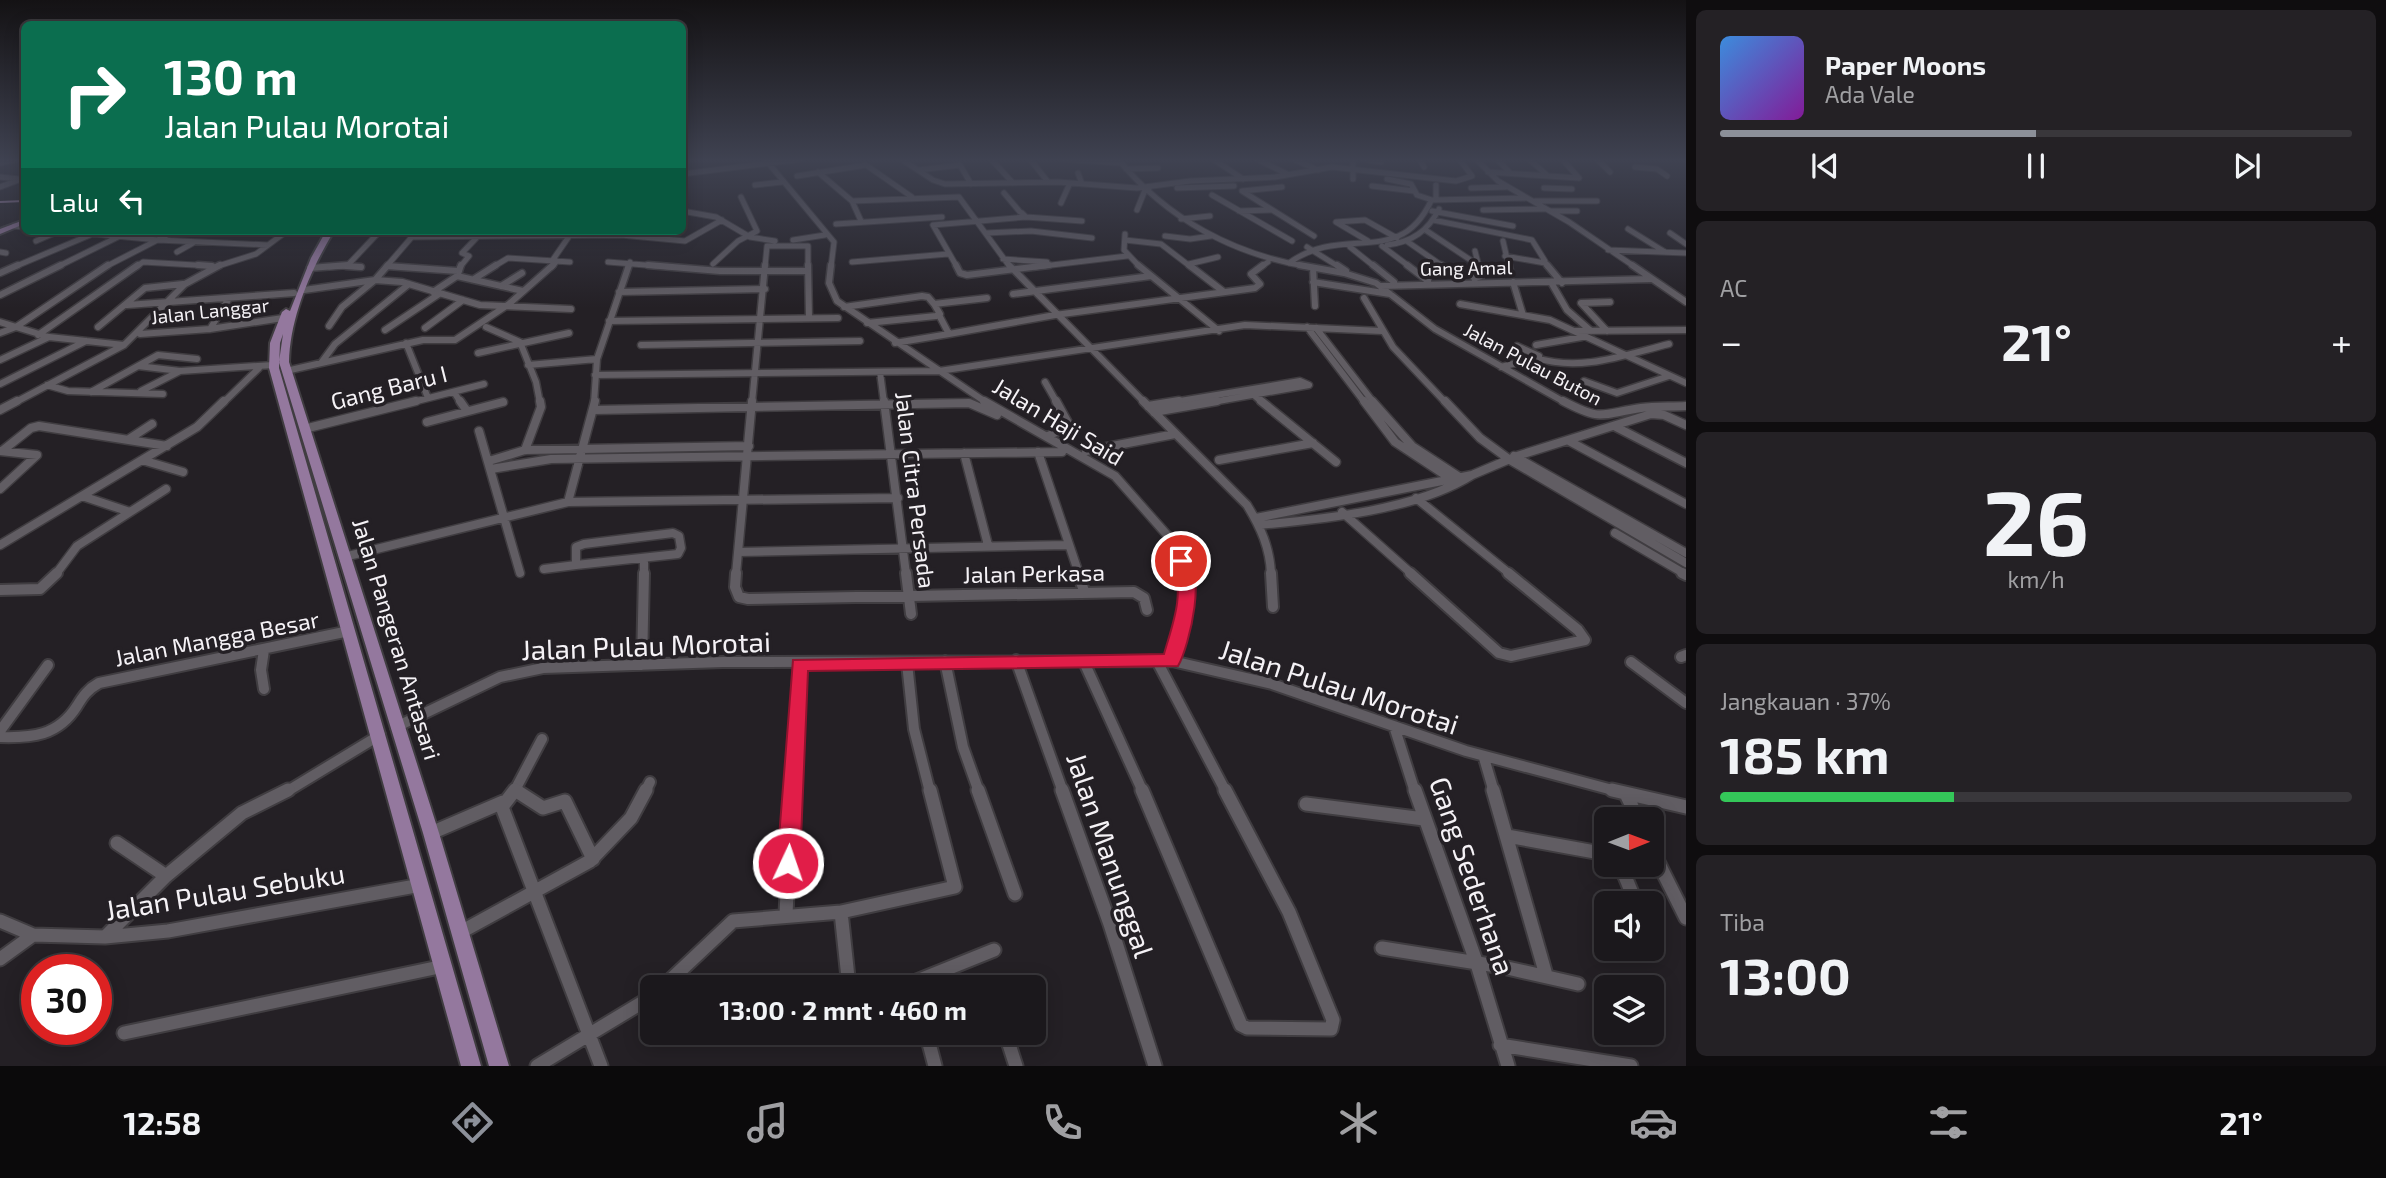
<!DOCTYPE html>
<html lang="id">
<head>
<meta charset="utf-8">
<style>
	:root { --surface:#1b181c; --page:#242125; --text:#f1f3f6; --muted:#a0a0a3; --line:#39373b; --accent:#8c9099 }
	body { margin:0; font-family:"Exo 2",sans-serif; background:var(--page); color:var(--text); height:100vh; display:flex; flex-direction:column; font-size:26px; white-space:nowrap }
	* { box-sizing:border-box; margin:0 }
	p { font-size:23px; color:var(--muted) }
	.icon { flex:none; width:38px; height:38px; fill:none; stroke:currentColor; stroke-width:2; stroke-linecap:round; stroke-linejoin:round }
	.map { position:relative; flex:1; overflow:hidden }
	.side { display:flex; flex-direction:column; gap:10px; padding:10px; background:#0f0d0f; width:700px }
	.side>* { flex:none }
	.hud { position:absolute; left:21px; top:21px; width:665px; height:214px; border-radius:10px; box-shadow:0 4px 18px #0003,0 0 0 2px var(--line); background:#0b6e4f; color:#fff; overflow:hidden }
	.needle { width:46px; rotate:89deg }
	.controls { position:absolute; left:1594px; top:807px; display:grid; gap:14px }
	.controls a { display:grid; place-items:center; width:70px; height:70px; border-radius:10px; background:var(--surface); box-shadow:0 4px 18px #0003,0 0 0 2px var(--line); font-size:35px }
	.speed { position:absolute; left:21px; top:954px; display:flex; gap:14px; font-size:35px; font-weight:700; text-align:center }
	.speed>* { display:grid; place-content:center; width:91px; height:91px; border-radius:50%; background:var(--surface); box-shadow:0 4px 18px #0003,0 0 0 2px var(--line); line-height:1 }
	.speed .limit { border:10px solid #d22; background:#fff; color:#111 }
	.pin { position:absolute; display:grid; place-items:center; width:60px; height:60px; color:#fff; margin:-30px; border:4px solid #fff; border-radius:50%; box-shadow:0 2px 7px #0007 }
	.me { position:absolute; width:77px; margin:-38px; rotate:3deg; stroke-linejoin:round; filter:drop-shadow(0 0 5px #0008) }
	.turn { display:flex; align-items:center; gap:24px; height:147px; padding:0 28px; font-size:32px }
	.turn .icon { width:91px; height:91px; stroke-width:2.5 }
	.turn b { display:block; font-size:49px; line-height:60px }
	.then { display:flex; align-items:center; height:66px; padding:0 28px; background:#0003; gap:14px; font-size:26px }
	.big { font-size:52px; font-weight:700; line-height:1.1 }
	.side .tile { flex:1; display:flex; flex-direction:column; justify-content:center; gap:10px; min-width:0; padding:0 24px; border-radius:10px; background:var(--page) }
	.side .dial { align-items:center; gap:0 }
	.dial b { font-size:91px; line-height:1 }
	.song { display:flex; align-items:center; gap:21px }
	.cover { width:84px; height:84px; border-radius:10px; background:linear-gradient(135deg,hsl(210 70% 55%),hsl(290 70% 35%)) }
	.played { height:7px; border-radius:4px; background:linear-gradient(90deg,var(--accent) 50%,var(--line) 50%) }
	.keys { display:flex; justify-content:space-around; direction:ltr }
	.heat { display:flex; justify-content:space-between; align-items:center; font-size:38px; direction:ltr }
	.charge { height:10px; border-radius:5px; background:linear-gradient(90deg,#34c759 37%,var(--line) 0) }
	.trip { position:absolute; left:640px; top:975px; width:406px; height:70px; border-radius:10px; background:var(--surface); box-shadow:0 4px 18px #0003,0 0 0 2px var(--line); font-weight:700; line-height:70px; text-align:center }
	.dock { display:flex; height:112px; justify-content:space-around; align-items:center; background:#0b0a0b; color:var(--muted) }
	.dock .icon { width:49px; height:49px }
	.dock .selected { color:var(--accent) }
	.dock b { font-size:32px; color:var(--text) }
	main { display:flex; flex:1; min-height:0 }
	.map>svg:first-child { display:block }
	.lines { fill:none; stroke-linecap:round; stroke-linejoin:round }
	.stream { stroke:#9c80a6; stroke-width:2 }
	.minor-far4-casing { stroke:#403d41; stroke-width:7 }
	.minor-far3-casing { stroke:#403d41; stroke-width:9 }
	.minor-far2-casing { stroke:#403d41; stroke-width:11 }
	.minor-far1-casing { stroke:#403d41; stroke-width:14 }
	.minor-casing { stroke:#403d41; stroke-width:17 }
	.major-casing { stroke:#403d41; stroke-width:4 }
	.minor-far4 { stroke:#615d63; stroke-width:5 }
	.minor-far3 { stroke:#615d63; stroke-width:6 }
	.minor-far2 { stroke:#615d63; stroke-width:8 }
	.minor-far1 { stroke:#615d63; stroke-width:10 }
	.minor { stroke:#615d63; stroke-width:13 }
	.major { fill:#94789e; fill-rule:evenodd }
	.route { fill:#e11d48; stroke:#92132f; stroke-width:2 }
	.labels { text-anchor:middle; stroke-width:7; stroke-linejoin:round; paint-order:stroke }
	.far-street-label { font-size:19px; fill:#f5f2f6; stroke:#242025 }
	.street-label { font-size:23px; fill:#f5f2f6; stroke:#242025 }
	.near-street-label { font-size:28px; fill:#f5f2f6; stroke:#242025 }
</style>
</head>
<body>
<main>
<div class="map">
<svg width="1686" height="1066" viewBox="0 0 1686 1066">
	<rect width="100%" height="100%" fill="#242025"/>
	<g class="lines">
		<path class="stream" d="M0 202 24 201"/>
		<g class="minor-far4-casing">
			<path id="minor-far4" d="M765 159 834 242 831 267
				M901 159 933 180 945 184 1058 182 1137 188 1190 181 1275 177 1332 167 1456 181 1472 176 1460 160
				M991 159 1013 183
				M1030 159 1048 182
				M1062 159 1121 163
				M1118 159C1167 219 1234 255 1310 267
				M1213 159 1243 179
				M1257 159 1287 174
				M1293 159 1318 170
				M1353 159V179
				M1363 159 1381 162
				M1419 159 1424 167
				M1476 159 1498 181 1569 222 1635 267
				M1497 159 1510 173
				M1529 159 1548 176
				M1562 159 1579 178
				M1597 159 1610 172
				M0 163 18 159
				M1635 167 1657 169 1667 176
				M1126 169 1158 168
				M918 170 960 165 971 184
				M818 172 852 201 861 221
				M1488 172 1579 178
				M1078 173 1082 184
				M682 174 802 159
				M797 176 866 165 912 197
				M0 177 19 179
				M1387 179 1411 184 1417 195 1432 200 1526 198
				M755 185 782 182
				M1436 185V198
				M1372 186 1414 191
				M0 187 24 178
				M1282 187 1242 191 1314 236
				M1177 188 1234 186
				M1471 188 1506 187
				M1544 188 1572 189
				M1004 193 1020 212
				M1212 195 1292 241
				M852 201 959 197 1010 267
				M1535 201H1597
				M1061 203 1070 183
				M1137 210 1145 190 1149 189
				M1483 210 1545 209
				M682 211 716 217 750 237 775 241
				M1239 211 1271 210
				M1432 211 1513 226
				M1551 211H1577
				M1022 213 1026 217 1082 221
				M1181 219 1210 216
				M1433 220 1532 240 1545 261
				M836 224 942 217
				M14 226 24 227
				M1628 229 1665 252
				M63 231 158 240 268 245
				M238 231H261
				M1427 231 1478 265
				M986 233 1031 231 1092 238
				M1670 233 1686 244
				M1125 234 1124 250 1140 267
				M1165 236 1190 239 1211 236
				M412 237 621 235 685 241 722 220
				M793 240 825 235
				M1125 240 1161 244 1191 267
				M36 241 59 231
				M1368 241 1336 222 1365 220 1397 238
				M1503 241 1509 267
				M1408 242 1444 267
				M1387 245C1412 242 1428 231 1439 209
				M1382 246 1410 267
				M1307 247 1339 267
				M1350 247 1375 267
				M1608 250 1686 253
				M1475 251 1479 267
				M0 252 6 253
				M177 252 193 243
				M1505 256 1545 263 1548 267
				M1003 259 1047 262
				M552 261 570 235
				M608 262 670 267
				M852 262 948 254
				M1289 263C1344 223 1399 269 1431 201
				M713 264 738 241 757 231 741 197
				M1189 264 1218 257
				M346 266 360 267
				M387 266 401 267
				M14 267 90 235
				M57 267 130 231
				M105 267 175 231
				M136 267 143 262 212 266
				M215 267 256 254 287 231
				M329 267 347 266 380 231
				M386 267 417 231
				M460 267 469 256 462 253 483 231
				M493 267 508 258 570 262
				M552 267 557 261
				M628 267 630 262
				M765 267 767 246H808V267
				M957 267 933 225 1026 217
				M1035 267 1127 256
				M1261 267 1268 262"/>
		</g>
		<g class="minor-far3-casing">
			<path id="minor-far3" d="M198 265 212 266
				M648 265 720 271H808
				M808 265 809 318
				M831 265 829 283 837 301 987 403
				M956 265 960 273 967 275 1049 265
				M1009 265 1145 403
				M1138 265 1219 331
				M1189 265 1224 292
				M1299 265 1344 273 1376 283 1435 329 1566 403
				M1337 265 1346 271
				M1373 265 1394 282
				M1407 265 1428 281
				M1441 265 1461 279
				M1509 265 1510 271
				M1547 265 1562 283
				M1632 265 1686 302
				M346 266 361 267
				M387 266 458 271
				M310 268 348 265
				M1313 268 1315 306
				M0 273 18 265
				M458 274 461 265
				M1474 278 1481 276 1478 265
				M474 279 496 265
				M375 280 402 282 480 305 571 309
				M375 280 388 265
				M1313 282 1390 294
				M1513 282 1523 315
				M1552 284 1567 310 1591 331
				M501 286 522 273
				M1381 286 1651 279
				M304 290 375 280 342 307 329 326
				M433 292 457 276 523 291
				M619 292 765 289
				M1013 294 1151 276
				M0 295 61 265
				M1364 298 1393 347 1446 403
				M1460 304 1550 320 1686 383
				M127 305 294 293
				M844 307 922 296 928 297 934 304
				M609 321 838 318
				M0 322 49 337 124 345
				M867 323 936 316 940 314 934 304 987 298
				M98 327 145 288 183 284
				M486 327 520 342 536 382 540 403
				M1307 327 1365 403
				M425 328 463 300
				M1316 328 1374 403
				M210 329 228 300
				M385 330 439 294
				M1575 331 1686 330
				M1607 331 1581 303 1610 302
				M0 333 16 327 108 265
				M140 334 210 329 283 318
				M949 334 1055 315 1255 288 1260 284 1251 274 1263 265
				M38 335 138 265
				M406 343 428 398
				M895 343 949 334 939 315
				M641 345 860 341
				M1536 345 1582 337
				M1517 346 1539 356 1536 358C1582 372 1624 355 1669 344
				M478 353 569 333
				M0 360 49 337
				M321 363 335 344 409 284
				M528 365 597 359
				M138 366 158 355 197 359
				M1501 367 1536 358
				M286 371 423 340H455L509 304 553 265
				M880 372 884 403
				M595 375 939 371 1245 325 1382 331
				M1584 381 1617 393 1669 376
				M1045 382 1057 403
				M0 384 86 341
				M47 385 68 391 163 394
				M141 391 180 371
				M91 392 138 366 180 371 273 365
				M454 392 461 403
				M1255 396 1263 403
				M14 403 124 345 185 284 220 265
				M223 403 259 368
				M409 403 484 384
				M500 403 503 402
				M594 403 597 359 629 265
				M752 403 765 265
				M1168 403 1300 381 1309 385 1207 403"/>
		</g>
		<g class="minor-far2-casing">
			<path id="minor-far2" d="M460 401 467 411
				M884 401 906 574
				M984 401 1115 476 1168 536 1184 574
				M1143 401 1247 505C1261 528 1270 548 1271 574
				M1261 401 1336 462
				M1364 401 1395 442 1454 481
				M1372 401 1412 446 1461 478
				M1445 401 1480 438 1510 460 1686 563
				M1563 401C1603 422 1600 414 1641 408 1656 406 1671 407 1686 406
				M1148 406 1179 401
				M0 410 17 401
				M594 410 969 403 997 415
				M1154 412 1217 401
				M427 422 503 402
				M1616 427 1686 463
				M304 429 416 401
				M479 431 520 573
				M1048 436 1067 427 1068 423 1056 401
				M129 439 152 424
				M1569 441 1686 504
				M525 450 541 407 540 401
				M0 451 37 455 0 489
				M2 451 31 428 39 426 167 446
				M1086 451 1175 434
				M1038 452 1079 574
				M964 453 988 545
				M1514 456 1686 553
				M142 460 183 472
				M1219 460 1313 443
				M489 461 525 450 749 446
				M491 469 551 459 1062 452
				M82 496 130 512
				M1416 498 1510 574
				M568 502 595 401
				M1342 512 1412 574
				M1256 518 1472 475 1517 456 1651 414 1664 415 1686 425
				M1259 525C1325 519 1416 510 1472 475
				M673 533 679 536 681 548 678 554 576 565V547L584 544Z
				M1615 533 1685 574
				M0 545 197 427 224 401
				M739 552 1067 545
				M344 557 568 502 898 498
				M544 569 576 565
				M56 574 77 546 166 489
				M644 574V560
				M736 574 752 401"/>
		</g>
		<g class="minor-far1-casing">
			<path id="minor-far1" d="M736 573 735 587 739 597 748 599 1134 592 1144 598 1147 610
				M906 573 911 614
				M1078 573 1084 591
				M1271 573 1273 607
				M1410 573 1499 653 1511 656 1585 640 1578 630 1508 573
				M1682 573 1686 575
				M0 590 40 589 57 573
				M264 650 261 670 264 689
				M1681 657 1686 655
				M1016 660 1063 792
				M945 661 963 747 979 792
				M1172 661C1180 633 1194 601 1183 573
				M1084 662 1143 792
				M1631 662 1686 703
				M907 663 914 729 930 792
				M1158 663 1226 792
				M642 665 644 573
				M1394 726 1415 792
				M396 727 500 677 543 668 723 662 1172 661 1272 684 1466 751 1620 792
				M0 731 48 665
				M0 737C32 738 58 736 77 706 83 696 88 689 99 683L349 631
				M1484 758 1494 792
				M515 790 518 792
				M286 792 380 735
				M514 792 542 739
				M645 792 650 782
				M792 792 799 664"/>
		</g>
		<g class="minor-casing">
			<path id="minor" d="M515 790 502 807 601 1066
				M515 790 543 808 565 801 593 859
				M978 790 1015 894
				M1062 790 1110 924 1155 1066
				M1142 790 1241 1025 1247 1028 1331 1029 1333 1020 1289 912 1225 790
				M1415 790 1477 964 1508 1066
				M1493 790 1546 975
				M1612 790 1686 807
				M1626 794 1638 819
				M1306 804 1424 819
				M431 833 503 802
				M1507 836 1606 854
				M117 843 166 876
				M1652 850 1686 918
				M1620 864 1636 903
				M841 912 849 987
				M786 914 792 790
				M0 921 33 935
				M459 933 590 861 631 818 646 790
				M105 937 166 876 242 813 288 790
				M1382 948 1503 967 1578 984
				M0 959 33 935 105 937 168 931 421 885
				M912 983 994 950
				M663 987 733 921 841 912 955 887 930 790
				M898 987 912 983 913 987
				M926 1032 935 1066
				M1005 1032 1016 1066
				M124 1033 444 966
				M1500 1045 1631 1066
				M537 1066 653 996"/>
		</g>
		<g class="major-casing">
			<path id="major" d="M24 220V224L0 234V229Z
				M326 231H334C311 269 290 317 289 362L439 833 509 1066H489L423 833 279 362 283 334 280 343 279 368 481 1066H461L269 368 270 343 282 312 286 309 290 311 311 258Z"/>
		</g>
		<use href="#minor-far4" class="minor-far4"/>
		<use href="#minor-far3" class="minor-far3"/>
		<use href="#minor-far2" class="minor-far2"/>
		<use href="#minor-far1" class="minor-far1"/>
		<use href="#minor" class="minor"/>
		<use href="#major" class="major"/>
	</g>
	<linearGradient id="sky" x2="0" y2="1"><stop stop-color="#141214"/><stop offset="0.52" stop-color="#3f4251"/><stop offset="1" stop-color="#3f4251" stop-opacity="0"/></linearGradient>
	<rect width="1686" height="308" fill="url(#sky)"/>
	<path class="route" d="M1181 556C1210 564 1189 647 1178 666L808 671 800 863 796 870 788 873 780 870 777 863 793 660 1164 654C1174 619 1184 597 1173 561Z"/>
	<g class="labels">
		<g class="far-street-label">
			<text transform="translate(1466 268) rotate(-1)" y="7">Gang Amal</text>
			<text transform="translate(210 311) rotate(-6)" y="7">Jalan Langgar</text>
			<text transform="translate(1533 364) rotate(28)" y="7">Jalan Pulau Buton</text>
		</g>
		<g class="street-label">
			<text transform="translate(389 388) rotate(-14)" y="8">Gang Baru I</text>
			<text transform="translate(1058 422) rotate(31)" y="8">Jalan Haji Said</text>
			<text transform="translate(915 490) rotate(83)" y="8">Jalan Citra Persada</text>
			<text transform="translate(1034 574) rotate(-1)" y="8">Jalan Perkasa</text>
			<text transform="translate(217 639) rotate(-11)" y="8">Jalan Mangga Besar</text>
			<text transform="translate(396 639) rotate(73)" y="8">Jalan Pangeran Antasari</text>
		</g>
		<g class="near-street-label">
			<text transform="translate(646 646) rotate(-2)" y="10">Jalan Pulau Morotai</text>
			<text transform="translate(1339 687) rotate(18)" y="10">Jalan Pulau Morotai</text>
			<text transform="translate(1110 855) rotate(71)" y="10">Jalan Manunggal</text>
			<text transform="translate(1472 876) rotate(71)" y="10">Gang Sederhana</text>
			<text transform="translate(225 892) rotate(-9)" y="10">Jalan Pulau Sebuku</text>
		</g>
	</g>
</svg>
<div class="controls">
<a><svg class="needle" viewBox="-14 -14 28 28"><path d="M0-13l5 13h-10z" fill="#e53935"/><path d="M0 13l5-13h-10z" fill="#a0a0a3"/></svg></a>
<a><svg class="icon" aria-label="sound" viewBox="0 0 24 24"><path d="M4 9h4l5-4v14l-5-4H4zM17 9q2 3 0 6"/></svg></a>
<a><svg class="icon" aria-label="layers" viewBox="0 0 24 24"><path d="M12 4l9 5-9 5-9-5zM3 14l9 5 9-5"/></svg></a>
</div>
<div class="speed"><div class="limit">30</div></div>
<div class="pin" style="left:1181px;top:561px;background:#d93025"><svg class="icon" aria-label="arrive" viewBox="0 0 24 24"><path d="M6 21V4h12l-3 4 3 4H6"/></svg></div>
<svg class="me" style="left:788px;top:863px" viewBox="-20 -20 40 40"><circle r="17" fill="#e11d48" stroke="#fff" stroke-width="3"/><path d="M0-11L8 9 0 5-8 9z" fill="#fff"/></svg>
<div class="trip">13:00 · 2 mnt · 460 m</div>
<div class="hud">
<div class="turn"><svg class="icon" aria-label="right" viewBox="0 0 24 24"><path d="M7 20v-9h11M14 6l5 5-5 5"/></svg><div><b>130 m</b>Jalan Pulau Morotai</div></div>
<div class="then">Lalu<svg class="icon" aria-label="left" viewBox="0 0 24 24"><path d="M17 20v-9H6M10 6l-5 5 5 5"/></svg></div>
</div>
</div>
<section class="side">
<div class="tile">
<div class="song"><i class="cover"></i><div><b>Paper Moons</b><p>Ada Vale</p></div></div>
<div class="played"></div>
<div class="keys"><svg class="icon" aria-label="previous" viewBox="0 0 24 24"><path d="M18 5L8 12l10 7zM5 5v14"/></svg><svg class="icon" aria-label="pause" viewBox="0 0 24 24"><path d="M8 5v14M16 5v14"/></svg><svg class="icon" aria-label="next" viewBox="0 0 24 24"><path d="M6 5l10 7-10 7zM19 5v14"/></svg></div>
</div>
<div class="tile"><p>AC</p>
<div class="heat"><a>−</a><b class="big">21°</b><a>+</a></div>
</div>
<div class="tile dial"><b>26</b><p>km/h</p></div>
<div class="tile"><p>Jangkauan · 37%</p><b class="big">185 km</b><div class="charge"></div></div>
<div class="tile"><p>Tiba</p><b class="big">13:00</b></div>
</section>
</main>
<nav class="dock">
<b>12:58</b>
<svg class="icon selected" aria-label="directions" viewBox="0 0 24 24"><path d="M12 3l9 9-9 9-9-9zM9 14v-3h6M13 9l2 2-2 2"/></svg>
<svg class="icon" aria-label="music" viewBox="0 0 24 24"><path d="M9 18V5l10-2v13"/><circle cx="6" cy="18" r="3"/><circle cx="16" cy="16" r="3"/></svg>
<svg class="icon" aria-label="phone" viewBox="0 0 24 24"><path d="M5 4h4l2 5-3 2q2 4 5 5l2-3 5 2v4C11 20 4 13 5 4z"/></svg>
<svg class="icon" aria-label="climate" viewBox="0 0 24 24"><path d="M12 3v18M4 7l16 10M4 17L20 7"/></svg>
<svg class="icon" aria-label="car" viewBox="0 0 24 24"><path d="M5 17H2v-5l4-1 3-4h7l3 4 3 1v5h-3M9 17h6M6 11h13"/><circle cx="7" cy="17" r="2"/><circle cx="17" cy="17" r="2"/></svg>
<svg class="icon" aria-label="filters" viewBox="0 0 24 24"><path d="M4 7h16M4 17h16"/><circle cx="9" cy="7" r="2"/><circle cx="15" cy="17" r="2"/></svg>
<b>21°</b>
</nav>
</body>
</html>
